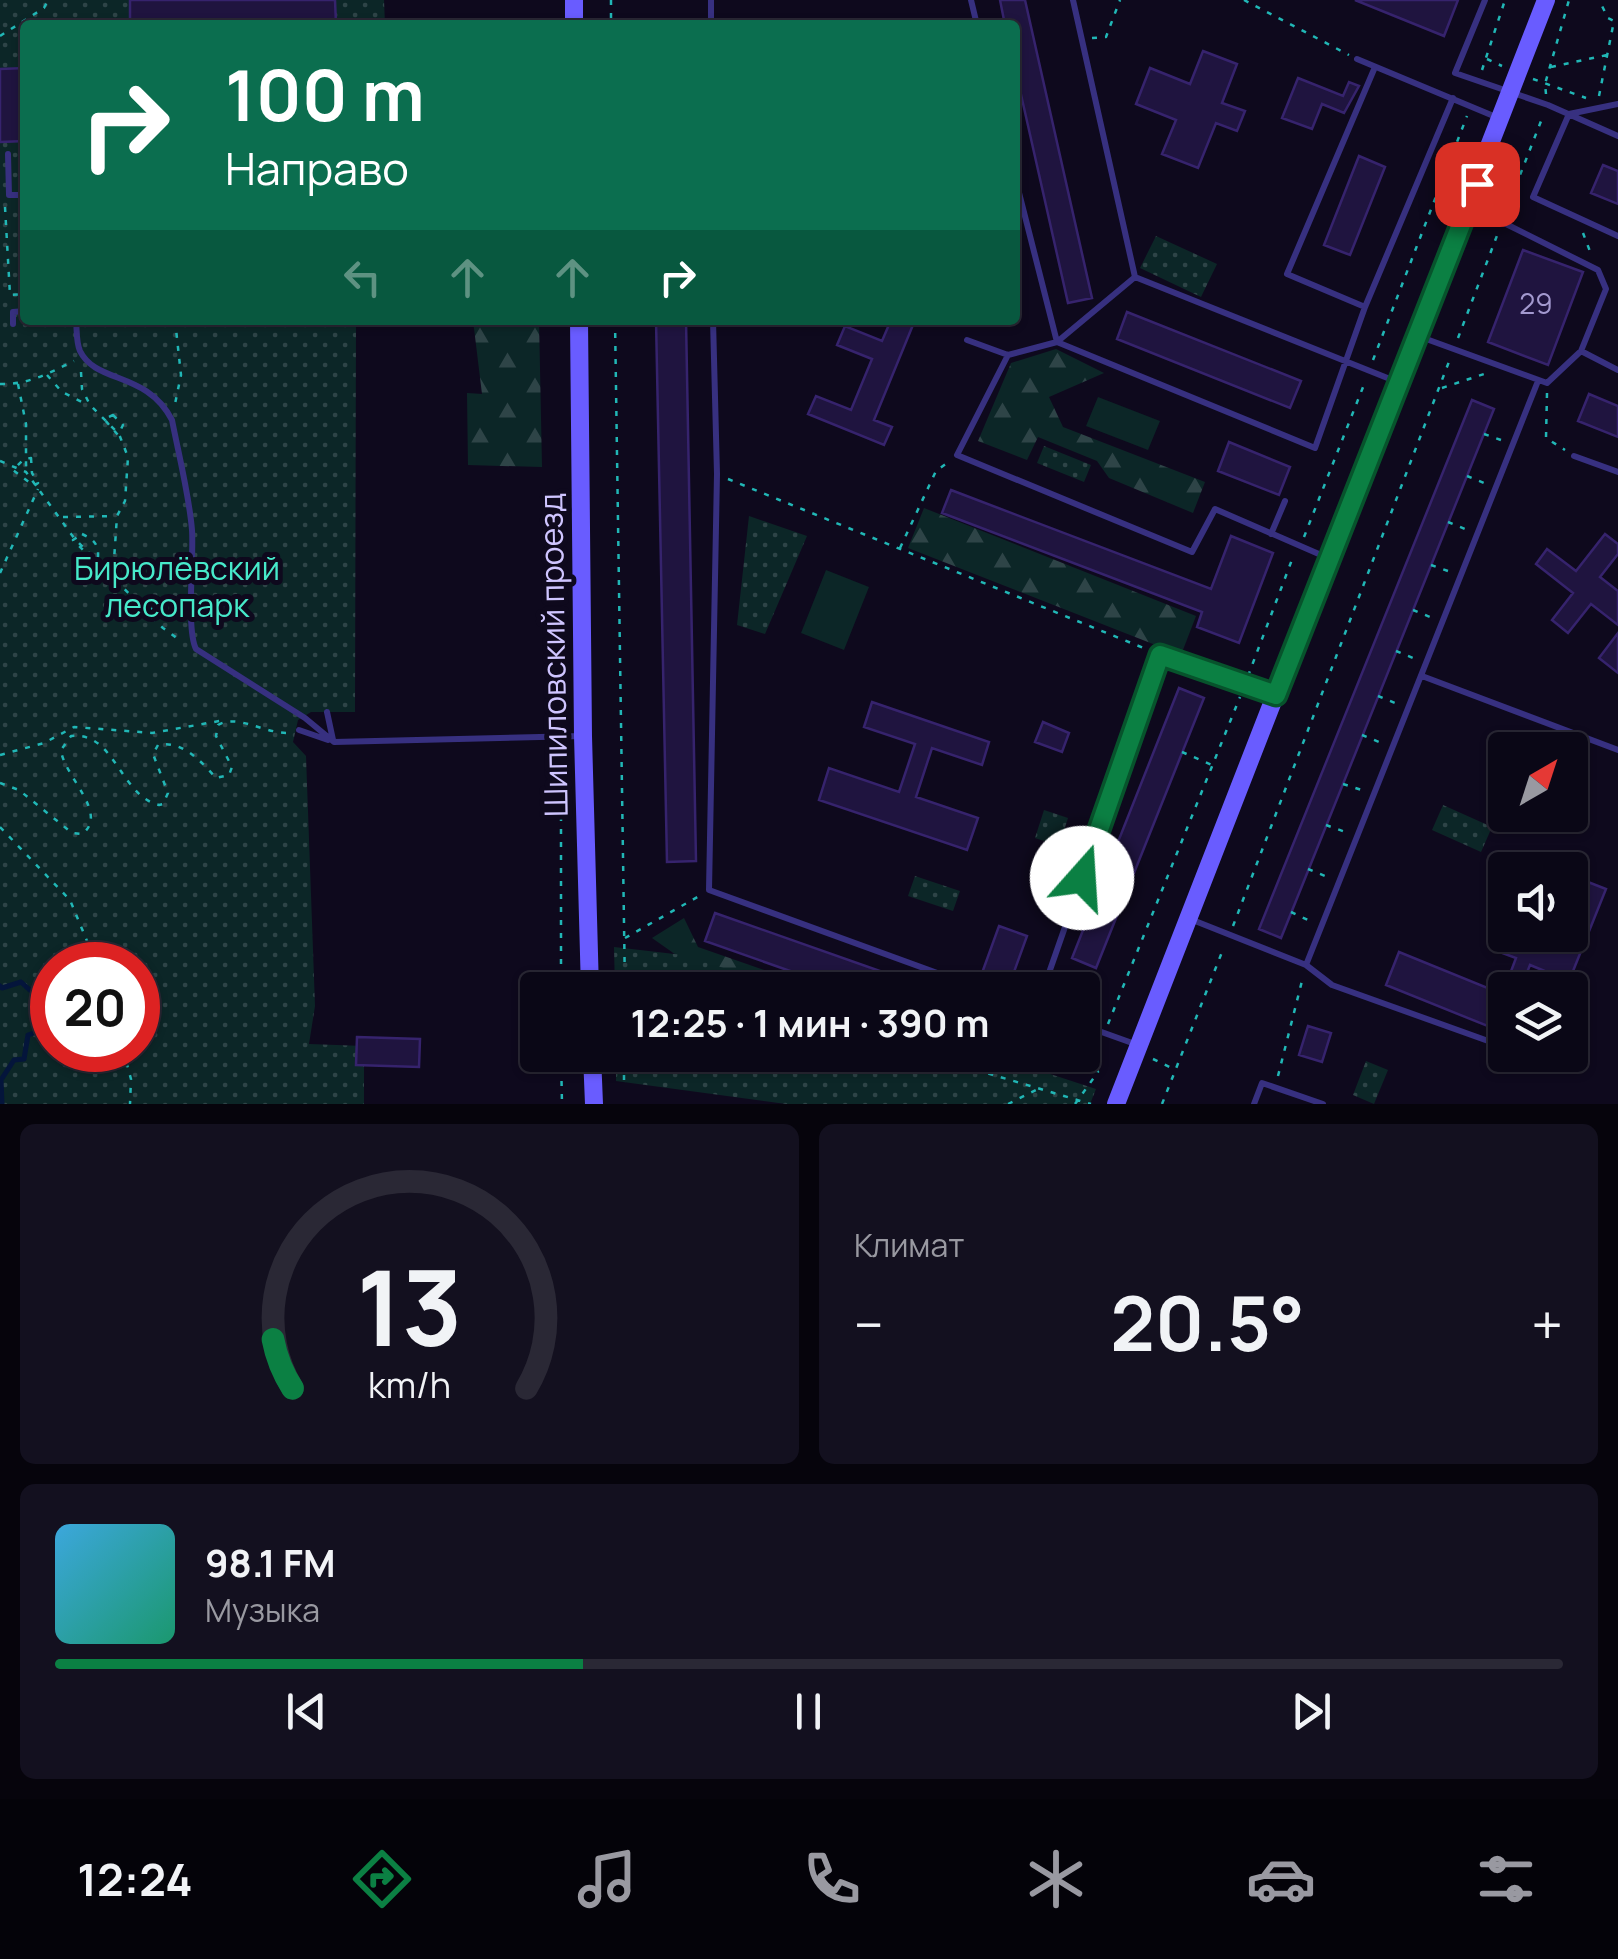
<!DOCTYPE html>
<html lang="ru">
<head>
<meta charset="utf-8">
<style>
	:root { --surface:#0a0716; --page:#13101f; --text:#f1f3f6; --muted:#9999a1; --line:#2a2835; --accent:#0b8043 }
	body { margin:0; font-family:Manrope,sans-serif; background:var(--page); color:var(--text); height:100vh; display:flex; flex-direction:column; font-size:38px; white-space:nowrap }
	* { box-sizing:border-box; margin:0 }
	p { font-size:32px; color:var(--muted) }
	.icon { flex:none; width:55px; height:55px; fill:none; stroke:currentColor; stroke-width:2; stroke-linecap:round; stroke-linejoin:round }
	.map { position:relative; height:1104px; overflow:hidden }
	.panel { display:flex; flex-direction:column; gap:20px; padding:20px; background:#06040c; flex:1 }
	.panel>* { flex:none }
	.hud { position:absolute; left:20px; top:20px; width:1000px; height:305px; border-radius:10px; box-shadow:0 2px 8px #0004,0 0 0 2px var(--line); background:#0b6e4f; color:#fff; overflow:hidden }
	.needle { width:65px; rotate:39deg }
	.tools { position:absolute; left:1488px; top:732px; display:grid; gap:20px }
	.tools a { display:grid; place-items:center; width:100px; height:100px; border-radius:10px; background:var(--surface); box-shadow:0 2px 8px #0004,0 0 0 2px var(--line); font-size:50px }
	.speed { position:absolute; left:30px; top:942px; display:flex; gap:20px; font-size:50px; font-weight:700; text-align:center }
	.speed>* { display:grid; place-content:center; width:130px; height:130px; border-radius:50%; background:var(--surface); box-shadow:0 2px 8px #0004,0 0 0 2px var(--line); line-height:1 }
	.speed .limit { border:15px solid #d22; background:#fff; color:#111 }
	.pin { position:absolute; display:grid; place-items:center; width:85px; height:85px; color:#fff; margin:-42px; border-radius:20px; box-shadow:0 5px 15px #0006 }
	.me { position:absolute; width:110px; margin:-55px; rotate:19deg; stroke-linejoin:round; filter:drop-shadow(0 0 8px #0008) }
	.turn { display:flex; align-items:center; gap:35px; height:210px; padding:0 40px; font-size:45px }
	.turn .icon { width:130px; height:130px; stroke-width:2.5 }
	.turn b { display:block; font-size:70px; line-height:85px }
	.lanes { display:flex; align-items:center; height:95px; padding:0 40px; background:#0003; justify-content:center; gap:50px; direction:ltr }
	.lanes .off { opacity:.35 }
	.big { font-size:75px; font-weight:700; line-height:1.1 }
	.panel .card { flex:1; display:flex; flex-direction:column; justify-content:center; gap:15px; min-width:0; padding:0 35px; border-radius:15px; background:var(--page) }
	.panel .dial { align-items:center; gap:0 }
	.dial svg { height:260px; overflow:visible; fill:none; stroke:var(--line); stroke-width:7; stroke-linecap:round; text-anchor:middle }
	.dial text { fill:var(--text); stroke:none }
	.song { display:flex; align-items:center; gap:30px }
	.cover { width:120px; height:120px; border-radius:15px; background:linear-gradient(135deg,hsl(200 70% 55%),hsl(160 70% 35%)) }
	.played { height:10px; border-radius:5px; background:linear-gradient(90deg,var(--accent) 35%,var(--line) 35%) }
	.keys { display:flex; justify-content:space-around; direction:ltr }
	.heat { display:flex; justify-content:space-between; align-items:center; font-size:55px; direction:ltr }
	.panel .tiles { flex:1; display:grid; gap:20px; grid-template-columns:1fr 1fr }
	.card:last-child { grid-column:span 2 }
	.trip { position:absolute; left:520px; top:972px; width:580px; height:100px; border-radius:10px; background:var(--surface); box-shadow:0 2px 8px #0004,0 0 0 2px var(--line); font-weight:700; line-height:100px; text-align:center }
	.dock { display:flex; height:160px; justify-content:space-around; align-items:center; background:#040309; color:var(--muted) }
	.dock .icon { width:70px; height:70px }
	.dock .on { color:var(--accent) }
	.dock b { font-size:45px; color:var(--text) }
	.map>svg:first-child { display:block }
	.green { fill:#0c2627 }
	.forest { fill:url(#forest-firs) }
	.park { fill:url(#park-dots); fill-rule:evenodd }
	.lines { fill:none; stroke-linecap:round; stroke-linejoin:round }
	.stream { stroke:#04153b; stroke-width:5 }
	.building { fill:#1f143f; stroke:#36236d; stroke-width:2.5 }
	.path { stroke:#21b7b6; stroke-width:2.5; stroke-dasharray:5 8; stroke-linecap:butt }
	.lane { stroke:#373080; stroke-width:6 }
	.secondary { stroke:#695cff; stroke-width:18 }
	.route-casing { stroke:#07532c; stroke-width:25 }
	.route { stroke:#0b8043; stroke-width:18 }
	.labels { text-anchor:middle; stroke-width:10; stroke-linejoin:round; paint-order:stroke }
	.number-label { font-size:28px; fill:#a399cf }
	.park-label { font-size:32px; fill:#47e9ca; stroke:#0e091d }
	.street-label { font-size:32px; fill:#cfc5ff; stroke:#0e091d }
</style>
</head>
<body>
<div class="map">
<svg width="1618" height="1104" viewBox="0 0 1618 1104">
	<defs>
		<pattern id="forest-firs" width="22" height="20" patternUnits="userSpaceOnUse" patternTransform="scale(2.5)"><rect width="22" height="20" fill="#0c2627"/><path d="M5 1l3.5 6h-7zM16 11l3.5 6h-7z" fill="#2e4447"/></pattern>
		<pattern id="park-dots" width="8" height="8" patternUnits="userSpaceOnUse" patternTransform="scale(2.5)"><rect width="8" height="8" fill="#0c2627"/><path d="M2 2h.1M6 6h.1" fill="none" stroke="#2e4447" stroke-width="1.8" stroke-linecap="round"/></pattern>
	</defs>
	<rect width="100%" height="100%" fill="#0e091d"/>
	<path class="green" d="M1098 397 1160 421 1148 450 1086 426Z
		M826 570 869 587 844 650 801 633Z"/>
	<path class="forest" d="M473 320H539L542 467 468 465 467 393 482 394Z
		M1056 349 1104 373 1049 397 1063 427 1205 482 1193 513 1109 478 1097 461 1038 437 1027 460 978 441 1011 363Z
		M924 508 1196 616 1181 655 908 548Z
		M684 918 698 947 821 990H754L689 964 652 938Z"/>
	<path class="park" d="M0 0H384L385 25H25V320H356L355 712H311L298 720 293 742 306 756 315 1006 309 1044 364 1046V1104H0ZM52 965H138V1050H52Z
		M1156 236 1217 264 1201 297 1140 268Z
		M1044 446 1091 465 1084 482 1037 463Z
		M749 516 807 536 765 634 737 625Z
		M1443 805 1492 827 1481 852 1432 830Z
		M1044 810 1068 818 1059 846 1035 838Z
		M915 876 960 891 953 911 908 896Z
		M614 947 683 955 792 990H615Z
		M616 1055H992L1096 1089 1090 1104H786L616 1081Z
		M1366 1061 1388 1070 1374 1104 1353 1095Z"/>
	<g class="lines">
		<path class="stream" d="M0 986 2 988 21 982 43 1002 40 1031 28 1035 24 1059 14 1060 1 1080 2 1104"/>
	</g>
	<path class="building" d="M130 0H335L336 25H130Z
		M1000 0H1025L1092 298 1068 303 1015 68V25H1005Z
		M1355 0H1458L1444 36Z
		M1203 51 1237 64 1222 103 1245 111 1237 131 1216 123 1198 168 1162 154 1176 120 1136 104 1150 68 1190 84Z
		M25 68V141L0 142V69Z
		M1298 78 1343 96 1349 82 1359 86 1344 113 1322 104 1312 129 1282 118Z
		M1359 156 1385 167 1350 255 1324 245Z
		M1603 165 1618 171V204L1591 193Z
		M1523 250 1583 272 1548 365 1488 342Z
		M1127 312 1301 381 1290 408 1117 339Z
		M656 320H686L696 861 667 862Z
		M891 320H915L874 420 892 427 884 445 808 414 816 396 851 410 872 359 837 345 845 326 882 341Z
		M1589 394 1618 406V437L1578 421Z
		M1472 400 1494 409 1281 938 1259 929Z
		M1229 442 1290 467 1279 495 1218 471Z
		M951 490 1211 589 1231 536 1273 553 1239 643 1197 627 1202 612 942 513Z
		M1605 534 1618 544V554L1600 577 1618 591V625L1591 604 1568 633 1552 620 1573 593 1536 564 1547 549 1576 571Z
		M1618 633V673L1599 658Z
		M1179 688 1204 698 1096 968 1072 958Z
		M872 702 989 742 982 765 932 748 916 797 978 818 967 850 819 800 829 768 899 792 915 744 864 727Z
		M1043 722 1069 733 1062 752 1035 742Z
		M1570 875 1606 889 1569 981 1530 965 1520 990H1504L1516 958 1497 951 1504 935H1570Z
		M715 913 928 988V990H844L705 941Z
		M999 926 1027 936 1010 983 982 973Z
		M1399 952 1505 995V1033L1386 985Z
		M1308 1026 1331 1033 1322 1062 1299 1055Z
		M357 1037 420 1039 419 1067 356 1065Z"/>
	<g class="lines">
		<path class="path" d="M611 0V25
			M1244 0 1349 55
			M0 36 44 8 48 0
			M1092 38 1106 37 1120 0
			M1487 59 1502 66
			M1551 67 1607 55
			M1482 70 1505 0
			M1533 79 1586 98
			M1546 94 1545 84 1569 0
			M1599 96 1614 21 1608 18 1599 0
			M5 207 10 295 25 294
			M1506 211 1543 116
			M25 220V264
			M1583 233 1591 254
			M1015 284H1028
			M175 320 181 375 175 404
			M615 320 625 990
			M1458 338 1498 233
			M1373 360 1467 116
			M81 372 82 389 90 405 119 434 128 457 125 501 117 516 113 575
			M47 375 62 392 88 405
			M0 384C28 385 49 373 74 361
			M18 384 26 424V471
			M1442 388 1487 373
			M1547 393 1546 438 1565 450
			M113 415 123 425 118 435 104 419Z
			M1484 434 1501 440
			M31 458 32 473 38 483 34 486 13 470 24 459Z
			M0 461 26 472 74 538 163 628 181 641
			M1467 476 1484 483
			M728 479 1151 651
			M63 517 115 516
			M1448 522 1465 529
			M82 534C93 539 99 544 98 557L94 561 73 540Z
			M1304 537 1365 382
			M900 548 936 471 950 461
			M1431 565 1448 571
			M0 573 38 489
			M146 599 154 607 146 615 138 606Z
			M1413 610 1430 617
			M1396 651 1413 658
			M1248 676 1293 557
			M1378 696 1395 703
			M1362 735 1384 744
			M1182 752 1212 765
			M0 755 44 743 74 727 152 733 225 720
			M0 783 19 790 72 833 82 834C110 814 63 775 61 750L71 736C115 731 120 796 159 805L163 804 168 793 153 754 158 745C182 740 201 761 216 778L229 775 232 767 216 736 218 725C236 714 262 732 286 733
			M1343 784 1365 791
			M1326 825 1348 833
			M0 827 70 900 97 965
			M1308 869 1330 878
			M1291 912 1312 922
			M1233 926 1450 359
			M625 938 701 895
			M561 990V747
			M1108 1024 1240 697
			M123 1050 131 1079 130 1104
			M561 1055 562 1104
			M926 1055 1091 1104
			M1153 1059 1176 1070
			M1278 1076 1303 977
			M624 1080V1055
			M1008 1104 1038 1089
			M1075 1104 1098 1072 1089 1052 1096 1043
			M1162 1104 1224 947"/>
		<path class="lane" d="M971 0 977 25
			M1073 0 1135 277 1395 381
			M1485 0 1455 73 1548 105 1618 136
			M711 25V0
			M1357 59 1496 117
			M1618 104 1569 114 1533 197 1618 236
			M8 154 9 195H25
			M1015 177 1057 342 1315 448 1365 307 1453 98
			M1467 209 1502 222 1598 270 1606 289 1581 351 1618 370
			M1365 307 1287 274 1375 67
			M76 320C77 330 76 342 80 351 96 384 147 371 172 420 179 456 189 494 192 530 194 559 186 629 196 649L305 718 334 742 582 736
			M713 320 717 474 709 890 984 990
			M13 324V312L25 311
			M1418 336 1547 383 1581 351
			M967 340 1008 355 1057 342 1135 277
			M1008 355 957 455 1192 552 1215 509 1328 558
			M1574 456 1618 472
			M1271 534 1285 501
			M1422 676 1618 750
			M327 712 333 740
			M299 730 328 740
			M1190 919 1306 965 1538 381
			M1306 965 1332 985 1505 1047
			M1043 990 1160 655 1272 694
			M1082 1025 1135 1044
			M1526 1055 1571 1071
			M1254 1104 1262 1083 1323 1104"/>
		<path class="secondary" d="M574 0V25
			M579 320 583 736 590 990
			M592 1055 594 1104
			M1116 1104 1546 0"/>
	</g>
	<g class="lines">
		<g class="route-casing">
			<path id="route" d="M1082 878 1160 655 1276 695 1477 184"/>
		</g>
		<use href="#route" class="route"/>
	</g>
	<g class="labels">
		<g class="number-label">
			<text x="1536" y="314">29</text>
		</g>
		<g class="park-label">
			<text x="177" y="580">Бирюлёвский<tspan x="177" dy="37">лесопарк</tspan></text>
		</g>
		<g class="street-label">
			<text transform="translate(554 655) rotate(-91)" y="11">Шипиловский проезд</text>
		</g>
	</g>
</svg>
<div class="tools">
<a><svg class="needle" viewBox="-14 -14 28 28"><path d="M0-13l5 13h-10z" fill="#e53935"/><path d="M0 13l5-13h-10z" fill="#9999a1"/></svg></a>
<a><svg class="icon" aria-label="sound" viewBox="0 0 24 24"><path d="M4 9h4l5-4v14l-5-4H4zM17 9q2 3 0 6"/></svg></a>
<a><svg class="icon" aria-label="layers" viewBox="0 0 24 24"><path d="M12 4l9 5-9 5-9-5zM3 14l9 5 9-5"/></svg></a>
</div>
<div class="speed"><div class="limit">20</div></div>
<div class="pin" style="left:1477px;top:184px;background:#d93025"><svg class="icon" aria-label="arrive" viewBox="0 0 24 24"><path d="M6 21V4h12l-3 4 3 4H6"/></svg></div>
<svg class="me" style="left:1082px;top:878px" viewBox="-20 -20 40 40"><circle r="19" fill="#fff"/><path d="M0-13L10 11 0 6-10 11z" fill="#0b8043"/></svg>
<div class="trip">12:25 · 1 мин · 390 m</div>
<div class="hud">
<div class="turn"><svg class="icon" aria-label="right" viewBox="0 0 24 24"><path d="M7 20v-9h11M14 6l5 5-5 5"/></svg><div><b>100 m</b>Направо</div></div>
<div class="lanes"><svg class="icon off" aria-label="left" viewBox="0 0 24 24"><path d="M17 20v-9H6M10 6l-5 5 5 5"/></svg><svg class="icon off" aria-label="ahead" viewBox="0 0 24 24"><path d="M12 20V5M6 11l6-6 6 6"/></svg><svg class="icon off" aria-label="ahead" viewBox="0 0 24 24"><path d="M12 20V5M6 11l6-6 6 6"/></svg><svg class="icon" aria-label="right" viewBox="0 0 24 24"><path d="M7 20v-9h11M14 6l5 5-5 5"/></svg></div>
</div>
</div>
<section class="panel">
<div class="tiles">
<div class="card dial"><svg viewBox="0 0 100 80">
<path d="M14 69A42 42 0 1 1 86 69"/>
<path d="M14 69A42 42 0 0 1 8 54" stroke="#0b8043"/>
<text x="50" y="56" font-size="32" font-weight="700">13</text>
<text x="50" y="72" font-size="11">km/h</text>
</svg></div>
<div class="card"><p>Климат</p>
<div class="heat"><a>−</a><b class="big">20.5°</b><a>+</a></div>
</div>
<div class="card">
<div class="song"><i class="cover"></i><div><b>98.1 FM</b><p>Музыка</p></div></div>
<div class="played"></div>
<div class="keys"><svg class="icon" aria-label="previous" viewBox="0 0 24 24"><path d="M18 5L8 12l10 7zM5 5v14"/></svg><svg class="icon" aria-label="pause" viewBox="0 0 24 24"><path d="M8 5v14M16 5v14"/></svg><svg class="icon" aria-label="next" viewBox="0 0 24 24"><path d="M6 5l10 7-10 7zM19 5v14"/></svg></div>
</div>
</div>
</section>
<nav class="dock">
<b>12:24</b>
<svg class="icon on" aria-label="directions" viewBox="0 0 24 24"><path d="M12 3l9 9-9 9-9-9zM9 14v-3h6M13 9l2 2-2 2"/></svg>
<svg class="icon" aria-label="music" viewBox="0 0 24 24"><path d="M9 18V5l10-2v13"/><circle cx="6" cy="18" r="3"/><circle cx="16" cy="16" r="3"/></svg>
<svg class="icon" aria-label="phone" viewBox="0 0 24 24"><path d="M5 4h4l2 5-3 2q2 4 5 5l2-3 5 2v4C11 20 4 13 5 4z"/></svg>
<svg class="icon" aria-label="climate" viewBox="0 0 24 24"><path d="M12 3v18M4 7l16 10M4 17L20 7"/></svg>
<svg class="icon" aria-label="car" viewBox="0 0 24 24"><path d="M5 17H2v-5l4-1 3-4h7l3 4 3 1v5h-3M9 17h6M6 11h13"/><circle cx="7" cy="17" r="2"/><circle cx="17" cy="17" r="2"/></svg>
<svg class="icon" aria-label="filters" viewBox="0 0 24 24"><path d="M4 7h16M4 17h16"/><circle cx="9" cy="7" r="2"/><circle cx="15" cy="17" r="2"/></svg>
</nav>
</body>
</html>
